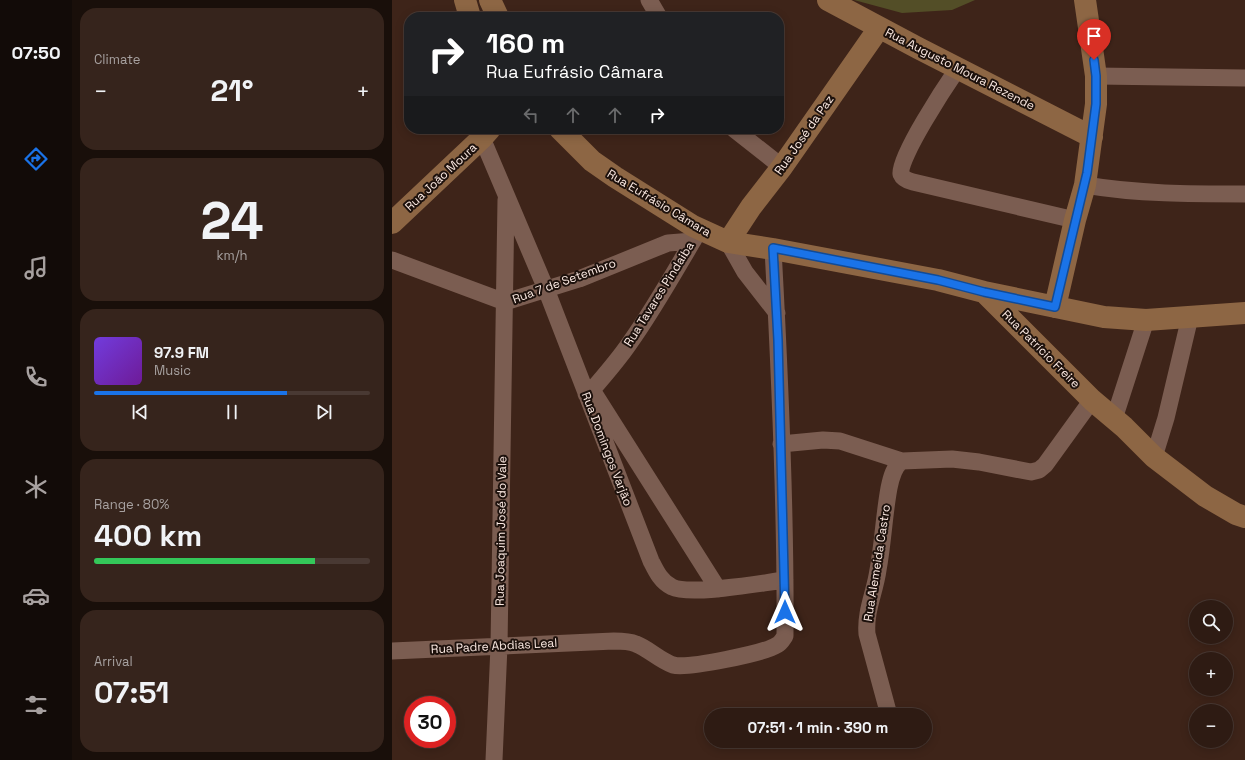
<!DOCTYPE html>
<html lang="en">
<head>
<meta charset="utf-8">
<style>
	:root { --surface:#2e1b13; --page:#36241c; --text:#f1f3f6; --muted:#a7a1a0; --line:#493933; --accent:#1a73e8 }
	body { margin:0; font-family:"Space Grotesk",sans-serif; background:var(--page); color:var(--text); height:100vh; display:flex; flex-direction:column; font-size:15px; white-space:nowrap }
	* { box-sizing:border-box; margin:0 }
	p { font-size:13px; color:var(--muted) }
	.icon { flex:none; width:22px; height:22px; fill:none; stroke:currentColor; stroke-width:2; stroke-linecap:round; stroke-linejoin:round }
	.map { position:relative; flex:1; overflow:hidden }
	.drawer { display:flex; flex-direction:column; gap:8px; padding:8px; background:#190f0a; width:320px }
	.drawer>* { flex:none }
	.banner { position:absolute; left:12px; top:12px; width:380px; height:122px; border-radius:16px; box-shadow:0 2px 10px #0003,0 0 0 1px var(--line); background:#202124; color:#fff; overflow:hidden }
	.controls { position:absolute; left:797px; top:600px; display:grid; gap:8px }
	.controls a { display:grid; place-items:center; width:44px; height:44px; border-radius:50%; background:var(--surface); box-shadow:0 2px 10px #0003,0 0 0 1px var(--line); font-size:20px }
	.speed { position:absolute; left:12px; top:696px; display:flex; gap:8px; font-size:20px; font-weight:700; text-align:center }
	.speed>* { display:grid; place-content:center; width:52px; height:52px; border-radius:50%; background:var(--surface); box-shadow:0 2px 10px #0003,0 0 0 1px var(--line); line-height:1 }
	.speed .limit { border:6px solid #d22; background:#fff; color:#111 }
	.pin { position:absolute; display:grid; place-items:center; width:34px; height:34px; color:#fff; margin:-41px -17px; border-radius:50% 50% 50% 0; rotate:-45deg; box-shadow:0 0 4px #0007 }
	.pin .icon { rotate:45deg }
	.me { position:absolute; width:44px; margin:-22px; rotate:0deg; stroke-linejoin:round; filter:drop-shadow(0 0 3px #0008) }
	.turn { display:flex; align-items:center; gap:14px; height:84px; padding:0 16px; font-size:18px }
	.turn .icon { width:52px; height:52px; stroke-width:2.5 }
	.turn b { display:block; font-size:28px; line-height:34px }
	.lanes { display:flex; align-items:center; height:38px; padding:0 16px; background:#0003; justify-content:center; gap:20px; direction:ltr }
	.lanes .off { opacity:.35 }
	.big { font-size:30px; font-weight:700; line-height:1.1 }
	.drawer .tile { flex:1; display:flex; flex-direction:column; justify-content:center; gap:6px; min-width:0; padding:0 14px; border-radius:16px; background:var(--page) }
	.drawer .dial { align-items:center; gap:0 }
	.dial b { font-size:52px; line-height:1 }
	.song { display:flex; align-items:center; gap:12px }
	.cover { width:48px; height:48px; border-radius:6px; background:linear-gradient(135deg,hsl(260 70% 55%),hsl(280 70% 35%)) }
	.played { height:4px; border-radius:2px; background:linear-gradient(90deg,var(--accent) 70%,var(--line) 70%) }
	.keys { display:flex; justify-content:space-around; direction:ltr }
	.heat { display:flex; justify-content:space-between; align-items:center; font-size:22px; direction:ltr }
	.charge { height:6px; border-radius:3px; background:linear-gradient(90deg,#34c759 80%,var(--line) 0) }
	.trip { position:absolute; left:312px; top:708px; width:228px; height:40px; border-radius:20px; background:var(--surface); box-shadow:0 2px 10px #0003,0 0 0 1px var(--line); font-weight:700; line-height:40px; text-align:center }
	main { display:flex; flex:1; min-height:0 }
	.menu { display:flex; flex-direction:column; width:72px; justify-content:space-around; align-items:center; background:#120b08; color:var(--muted) }
	.menu .icon { width:28px; height:28px }
	.menu .active { color:var(--accent) }
	.menu b { font-size:18px; color:var(--text) }
	.map>svg:first-child { display:block }
	.green { fill:#534e27 }
	.lines { fill:none; stroke-linecap:round; stroke-linejoin:round }
	.street { stroke:#7b5d51; stroke-width:17 }
	.secondary { stroke:#8d6644; stroke-width:22 }
	.route-casing { stroke:#114b97; stroke-width:10 }
	.route { stroke:#1a73e8; stroke-width:7 }
	.labels { text-anchor:middle; stroke-width:4; stroke-linejoin:round; paint-order:stroke }
	.street-label { font-size:12px; fill:#fceae3; stroke:#1d110c }
</style>
</head>
<body>
<main>
<nav class="menu">
<b>07:50</b>
<svg class="icon active" aria-label="directions" viewBox="0 0 24 24"><path d="M12 3l9 9-9 9-9-9zM9 14v-3h6M13 9l2 2-2 2"/></svg>
<svg class="icon" aria-label="music" viewBox="0 0 24 24"><path d="M9 18V5l10-2v13"/><circle cx="6" cy="18" r="3"/><circle cx="16" cy="16" r="3"/></svg>
<svg class="icon" aria-label="phone" viewBox="0 0 24 24"><path d="M5 4h4l2 5-3 2q2 4 5 5l2-3 5 2v4C11 20 4 13 5 4z"/></svg>
<svg class="icon" aria-label="climate" viewBox="0 0 24 24"><path d="M12 3v18M4 7l16 10M4 17L20 7"/></svg>
<svg class="icon" aria-label="car" viewBox="0 0 24 24"><path d="M5 17H2v-5l4-1 3-4h7l3 4 3 1v5h-3M9 17h6M6 11h13"/><circle cx="7" cy="17" r="2"/><circle cx="17" cy="17" r="2"/></svg>
<svg class="icon" aria-label="filters" viewBox="0 0 24 24"><path d="M4 7h16M4 17h16"/><circle cx="9" cy="7" r="2"/><circle cx="15" cy="17" r="2"/></svg>
</nav>
<section class="drawer">
<div class="tile"><p>Climate</p>
<div class="heat"><a>−</a><b class="big">21°</b><a>+</a></div>
</div>
<div class="tile dial"><b>24</b><p>km/h</p></div>
<div class="tile">
<div class="song"><i class="cover"></i><div><b>97.9 FM</b><p>Music</p></div></div>
<div class="played"></div>
<div class="keys"><svg class="icon" aria-label="previous" viewBox="0 0 24 24"><path d="M18 5L8 12l10 7zM5 5v14"/></svg><svg class="icon" aria-label="pause" viewBox="0 0 24 24"><path d="M8 5v14M16 5v14"/></svg><svg class="icon" aria-label="next" viewBox="0 0 24 24"><path d="M6 5l10 7-10 7zM19 5v14"/></svg></div>
</div>
<div class="tile"><p>Range · 80%</p><b class="big">400 km</b><div class="charge"></div></div>
<div class="tile"><p>Arrival</p><b class="big">07:51</b></div>
</section>
<div class="map">
<svg width="853" height="760" viewBox="0 0 853 760">
	<rect width="100%" height="100%" fill="#3e2419"/>
	<path class="green" d="M462 0H583L560 10 510 13Z"/>
	<g class="lines">
		<path class="street" d="M257 0 267 17
			M566 68C555 84 506 158 509 174 511 179 517 181 521 182L683 220
			M704 76 853 78
			M342 129 390 167
			M90 138 154 289 259 561C264 571 269 582 280 587 298 596 369 583 393 580
			M693 185C746 194 799 194 853 194
			M336 242 353 272 385 313
			M0 260 113 302 187 279 276 243 301 241
			M200 390 326 589
			M194 394 200 390C213 375 226 360 237 344 262 309 283 271 305 234
			M722 419 754 320
			M389 444 431 440 448 441 510 461
			M762 457 774 418 798 317
			M0 651 222 641C229 641 237 641 244 644 257 649 267 660 281 665 295 669 373 653 385 645 389 643 391 639 393 636 394 507 388 377 381 249
			M497 715 475 634C473 611 483 592 486 570 491 543 492 515 497 488 499 478 502 466 510 461L560 459 587 462 639 472 647 470 653 465 700 400
			M102 760 107 646 114 200"/>
		<path class="secondary" d="M73 0 78 17
			M98 0 106 17
			M436 0 526 48 700 137
			M168 129 200 161 223 177 301 226 336 242 381 249 546 280 592 292 712 317 754 320 853 313
			M0 223 90 138 98 129
			M336 242 359 207 390 167 487 28
			M592 292 700 400 732 427 762 457 813 496 844 514 853 517
			M663 307 683 220 693 185 704 104V76L693 0"/>
	</g>
	<g class="lines">
		<g class="route-casing">
			<path id="route" d="M393 612 386 340 381 248 546 280 592 292 663 307 695 173 704 104V76L702 60"/>
		</g>
		<use href="#route" class="route"/>
	</g>
	<g class="labels">
		<g class="street-label">
			<text transform="translate(568 69) rotate(27)" y="4">Rua Augusto Moura Rezende</text>
			<text transform="translate(412 135) rotate(-55)" y="4">Rua José da Paz</text>
			<text transform="translate(49 177) rotate(-43)" y="4">Rua João Moura</text>
			<text transform="translate(267 203) rotate(31)" y="4">Rua Eufrásio Câmara</text>
			<text transform="translate(172 281) rotate(-20)" y="4">Rua 7 de Setembro</text>
			<text transform="translate(267 294) rotate(-58)" y="4">Rua Tavares Pindaiba</text>
			<text transform="translate(649 349) rotate(45)" y="4">Rua Patrício Freire</text>
			<text transform="translate(215 449) rotate(69)" y="4">Rua Domingos Varjão</text>
			<text transform="translate(109 531) rotate(-89)" y="4">Rua Joaquim José do Vale</text>
			<text transform="translate(485 563) rotate(-81)" y="4">Rua Alemeida Castro</text>
			<text transform="translate(102 646) rotate(-3)" y="4">Rua Padre Abdias Leal</text>
		</g>
	</g>
</svg>
<div class="controls">
<a><svg class="icon" aria-label="search" viewBox="0 0 24 24"><circle cx="10" cy="10" r="6"/><path d="M15 15l6 6"/></svg></a>
<a>+</a>
<a>−</a>
</div>
<div class="speed"><div class="limit">30</div></div>
<div class="pin" style="left:702px;top:60px;background:#d93025"><svg class="icon" aria-label="arrive" viewBox="0 0 24 24"><path d="M6 21V4h12l-3 4 3 4H6"/></svg></div>
<svg class="me" style="left:393px;top:612px" viewBox="-20 -20 40 40"><path d="M0-17L14 15 0 8-14 15z" fill="#1a73e8" stroke="#fff" stroke-width="4"/></svg>
<div class="trip">07:51 · 1 min · 390 m</div>
<div class="banner">
<div class="turn"><svg class="icon" aria-label="right" viewBox="0 0 24 24"><path d="M7 20v-9h11M14 6l5 5-5 5"/></svg><div><b>160 m</b>Rua Eufrásio Câmara</div></div>
<div class="lanes"><svg class="icon off" aria-label="left" viewBox="0 0 24 24"><path d="M17 20v-9H6M10 6l-5 5 5 5"/></svg><svg class="icon off" aria-label="ahead" viewBox="0 0 24 24"><path d="M12 20V5M6 11l6-6 6 6"/></svg><svg class="icon off" aria-label="ahead" viewBox="0 0 24 24"><path d="M12 20V5M6 11l6-6 6 6"/></svg><svg class="icon" aria-label="right" viewBox="0 0 24 24"><path d="M7 20v-9h11M14 6l5 5-5 5"/></svg></div>
</div>
</div>
</main>
</body>
</html>
